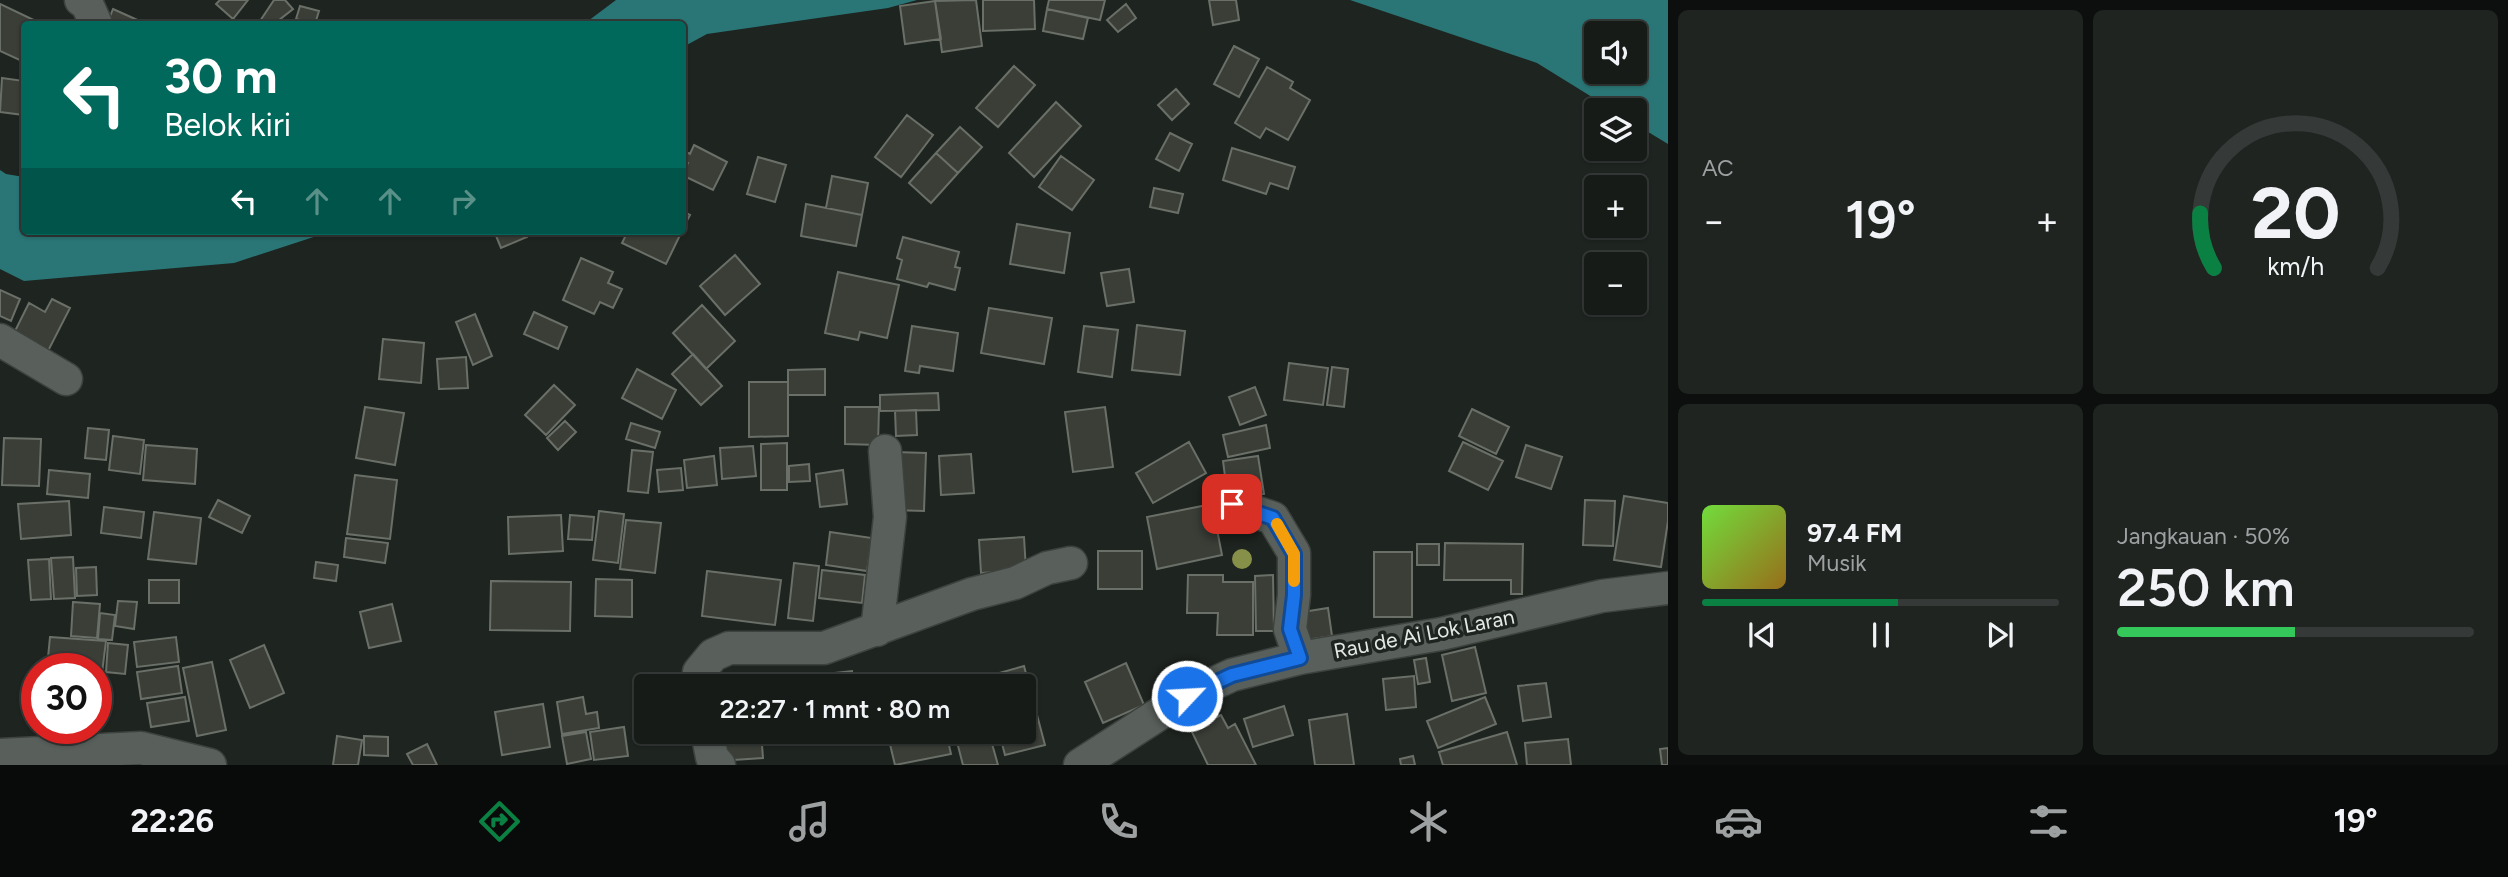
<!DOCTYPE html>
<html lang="id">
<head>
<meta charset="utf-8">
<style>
	:root { --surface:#161b18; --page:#1f2421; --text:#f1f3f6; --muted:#9ea1a2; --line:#353937; --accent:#0b8043 }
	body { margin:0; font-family:Figtree,sans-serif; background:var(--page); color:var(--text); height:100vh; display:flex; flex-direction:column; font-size:26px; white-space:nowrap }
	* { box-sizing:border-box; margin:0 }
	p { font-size:23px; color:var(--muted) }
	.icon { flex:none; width:38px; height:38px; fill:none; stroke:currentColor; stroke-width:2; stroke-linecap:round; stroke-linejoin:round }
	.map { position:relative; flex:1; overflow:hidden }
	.panel { display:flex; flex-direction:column; gap:10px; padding:10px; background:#0c0f0d; width:840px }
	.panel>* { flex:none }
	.top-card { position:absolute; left:21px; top:21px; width:665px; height:214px; border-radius:7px; box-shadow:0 2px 5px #0004,0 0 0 2px var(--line); background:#00695c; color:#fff; overflow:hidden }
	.buttons { position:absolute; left:1584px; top:21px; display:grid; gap:14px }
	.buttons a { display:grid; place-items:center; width:63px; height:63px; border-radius:7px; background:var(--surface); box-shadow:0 2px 5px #0004,0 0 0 2px var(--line); font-size:35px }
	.speed { position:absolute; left:21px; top:653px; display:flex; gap:14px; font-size:35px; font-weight:700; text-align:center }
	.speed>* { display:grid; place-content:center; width:91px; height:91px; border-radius:50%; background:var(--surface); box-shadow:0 2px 5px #0004,0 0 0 2px var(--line); line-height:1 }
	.speed .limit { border:10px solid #d22; background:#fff; color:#111 }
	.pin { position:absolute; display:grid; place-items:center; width:60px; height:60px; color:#fff; margin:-30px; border-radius:14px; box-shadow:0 4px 10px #0006 }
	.me { position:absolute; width:77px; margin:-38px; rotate:65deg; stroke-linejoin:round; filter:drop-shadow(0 0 5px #0008) }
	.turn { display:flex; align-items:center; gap:24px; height:147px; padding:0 28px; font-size:32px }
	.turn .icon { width:91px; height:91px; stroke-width:2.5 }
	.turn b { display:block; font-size:49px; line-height:60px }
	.lanes { display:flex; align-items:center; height:66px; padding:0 28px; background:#0003; justify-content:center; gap:35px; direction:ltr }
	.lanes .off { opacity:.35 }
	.big { font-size:52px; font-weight:600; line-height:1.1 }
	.panel .card { flex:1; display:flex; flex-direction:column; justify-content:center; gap:10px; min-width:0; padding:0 24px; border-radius:10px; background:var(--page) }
	.panel .dial { align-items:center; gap:0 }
	.dial svg { height:182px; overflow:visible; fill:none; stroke:var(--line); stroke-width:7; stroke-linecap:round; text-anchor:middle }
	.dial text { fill:var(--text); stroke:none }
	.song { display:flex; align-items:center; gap:21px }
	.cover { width:84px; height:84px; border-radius:10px; background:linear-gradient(135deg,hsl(100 70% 55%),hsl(40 70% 35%)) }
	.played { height:7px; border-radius:4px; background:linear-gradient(90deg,var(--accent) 55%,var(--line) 55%) }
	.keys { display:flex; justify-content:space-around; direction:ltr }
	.heat { display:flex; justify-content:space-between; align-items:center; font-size:38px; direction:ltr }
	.charge { height:10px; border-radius:5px; background:linear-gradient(90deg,#34c759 50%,var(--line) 0) }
	.panel .tiles { flex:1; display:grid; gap:10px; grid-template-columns:repeat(2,1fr) }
	.trip { position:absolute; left:634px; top:674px; width:402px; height:70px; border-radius:7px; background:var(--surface); box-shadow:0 2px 5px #0004,0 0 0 2px var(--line); font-weight:600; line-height:70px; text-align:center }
	.dock { display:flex; height:112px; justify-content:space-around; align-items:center; background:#090b0a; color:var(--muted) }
	.dock .icon { width:49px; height:49px }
	.dock .active { color:var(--accent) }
	.dock b { font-size:32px; color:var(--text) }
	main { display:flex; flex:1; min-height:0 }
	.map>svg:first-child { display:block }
	.water { fill:#2a7676; fill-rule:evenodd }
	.building { fill:#3a3e37; stroke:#6a6f67; stroke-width:2 }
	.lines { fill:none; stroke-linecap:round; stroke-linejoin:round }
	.minor-casing { stroke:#3d423e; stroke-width:35 }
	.minor { stroke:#59605b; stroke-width:32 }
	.tree { fill:#879048 }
	.route-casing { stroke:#114b97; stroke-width:18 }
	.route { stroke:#1a73e8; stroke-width:12 }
	.slow { stroke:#f59e0b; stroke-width:12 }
	.labels { text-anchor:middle; stroke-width:7; stroke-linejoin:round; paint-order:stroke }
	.street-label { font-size:21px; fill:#e5e9e6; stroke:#1e2420 }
</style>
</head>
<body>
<main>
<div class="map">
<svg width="1668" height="765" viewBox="0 0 1668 765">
	<rect width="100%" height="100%" fill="#1e2420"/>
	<path class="water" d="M616 0H917L888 8 707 34 683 47 682 24H584Z
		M1350 0H1668V144L1635 124 1634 110H1613L1537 63ZM1596 33H1634V72H1596Z
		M0 170 6 174 24 177V231H332L234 263 24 281 0 269Z"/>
	<path class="building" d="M220 0H248L233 19 216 4Z
		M274 0H285L293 9 274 24H262L260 21Z
		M976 0 982 46 942 52 935 1Z
		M983 0H1034L1035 29 983 31Z
		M1049 0H1105L1100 20 1047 9Z
		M1209 0H1236L1239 20 1213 25Z
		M935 1 941 39 905 44 900 6Z
		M0 4 42 24H24V62L0 51Z
		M1126 4 1136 18 1118 32 1107 20Z
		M300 6 319 11 315 24 296 19Z
		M113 9 142 22 141 24H107Z
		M1047 9 1088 18 1083 39 1043 31Z
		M1234 46 1259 59 1239 97 1214 84Z
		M1014 66 1035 85 998 127 976 108Z
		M1267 67 1293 82 1290 88 1310 100 1288 140 1266 128 1260 138 1235 123Z
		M2 78 24 81V115L0 112Z
		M1176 89 1189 104 1172 120 1158 105Z
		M1056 102 1081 126 1034 177 1009 153Z
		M907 115 933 135 901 177 875 157Z
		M960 127 982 147 958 173 936 153Z
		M1170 133 1192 144 1179 171 1156 159Z
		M694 145 727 162 713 190 682 175 688 163 682 160V150L690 154Z
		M1232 148 1295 167 1288 189 1270 183 1266 194 1223 180Z
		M936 153 958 173 931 203 909 183Z
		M1061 156 1094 180 1072 210 1039 187Z
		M758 157 786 165 775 202 747 194Z
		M832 176 868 183 862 215 826 208Z
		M1154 188 1183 194 1178 213 1150 207Z
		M806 204 862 215 856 246 801 236Z
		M682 211 690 215 682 230Z
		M1017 224 1070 233 1064 273 1010 264Z
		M494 231H525L527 237 501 248Z
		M628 231H682L666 264 622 243Z
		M903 237 959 252 955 267 960 268 955 290 929 283 927 287 897 279 902 260 897 258Z
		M735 255 760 284 725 315 700 286Z
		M581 258 613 272 608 283 622 289 613 308 600 302 594 314 563 300Z
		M1129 269 1134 302 1107 306 1101 273Z
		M838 272 899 285 887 338 860 332 858 340 825 333Z
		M0 290 20 299 11 321 0 316Z
		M52 299 70 308 47 353 13 335 29 303 45 312Z
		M702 305 735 341 706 369 673 333Z
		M989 308 1052 318 1044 364 981 353Z
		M534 312 567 327 558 349 524 334Z
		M475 314 492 356 473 365 456 322Z
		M1137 325 1185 331 1180 375 1132 370Z
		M912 326 958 333 953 371 920 366 919 373 905 371Z
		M1084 326 1118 330 1112 377 1078 372Z
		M383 339 424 343 421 383 379 379Z
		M693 354 722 386 701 405 672 374Z
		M466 357 468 388 439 389 437 359Z
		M1289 363 1328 368 1323 405 1284 400Z
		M1332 367 1348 369 1344 407 1327 405Z
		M637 369 676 390 662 419 622 398Z
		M825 369V395H788V370Z
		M749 382H788V436L749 437Z
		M554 385 575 405 546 435 525 415Z
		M1255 387 1266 415 1240 425 1229 397Z
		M938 393 939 410 880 411V395Z
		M365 407 404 413 395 465 356 458Z
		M845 407H879L878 445 845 444Z
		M1105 407 1113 467 1073 472 1065 412Z
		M1472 409 1509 427 1496 454 1459 436Z
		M916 410 917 435 896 436 895 411Z
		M565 421 576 432 558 450 547 438Z
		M631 423 660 432 655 448 626 439Z
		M1266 425 1270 448 1228 457 1223 435Z
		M88 428 109 430 106 460 85 458Z
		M113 436 144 440 140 474 109 470Z
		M4 438 41 439 39 486 2 485Z
		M1189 442 1206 473 1153 503 1136 473Z
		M1463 442 1503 461 1488 490 1449 471Z
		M787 443V490H761V444Z
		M146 445 197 449 195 484 143 480Z
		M1526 445 1562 457 1551 489 1516 477Z
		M753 446 756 476 722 479 720 448Z
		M632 450 653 452 648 493 628 491Z
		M895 452 926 453 924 511 892 510Z
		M971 454 974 493 941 495 939 456Z
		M714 456 717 485 687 488 684 460Z
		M1258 456 1264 494 1228 499 1223 461Z
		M809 464 810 481 789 482V466Z
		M681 468 683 490 659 492 657 470Z
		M49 470 90 474 88 498 47 494Z
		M843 470 847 504 820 507 816 474Z
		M355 475 397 480 390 539 347 534Z
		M1624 496 1668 503V521L1661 567 1614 560Z
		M218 500 250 516 242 533 209 517Z
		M1585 500 1615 501 1613 546 1583 545Z
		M69 501 71 535 21 539 18 504Z
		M1212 504 1222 555 1157 569 1147 517Z
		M104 507 144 512 141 538 101 533Z
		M599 511 624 514 618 563 593 560Z
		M154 512 201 518 196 564 148 559Z
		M561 515 563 551 509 554 508 517Z
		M570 515 594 517 592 540 568 539Z
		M626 520 661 523 655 573 620 569Z
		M830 532 872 538 867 571 826 565Z
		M1024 537 1026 570 981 573 979 540Z
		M346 538 388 543 385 563 344 557Z
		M1445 543 1523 544 1522 594H1511V580H1444Z
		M1417 544H1439V565H1417Z
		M1098 551H1142V589H1098Z
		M1374 552H1412V617H1374Z
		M73 557 75 598 54 599 51 558Z
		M49 559 51 599 31 600 28 560Z
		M316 562 338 565 336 581 314 578Z
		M794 563 819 566 813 621 788 618Z
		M96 567 97 595 77 596 76 568Z
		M822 570 865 575 862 603 819 598Z
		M707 571 781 580 775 625 702 616Z
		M1188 575H1223V582H1253V635H1217L1218 613H1187Z
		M1273 575 1274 631H1256L1255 576Z
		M596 579 632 580V617L595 616Z
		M149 580H179V603H149Z
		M491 581 571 582 570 631 490 630Z
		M118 601 137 602 134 629 115 626Z
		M73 602 100 604 97 638 71 636Z
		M392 604 401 641 369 648 360 612Z
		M1328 608 1332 636 1300 641 1296 613Z
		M100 613 115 615 112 640 98 639Z
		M50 637 106 641 102 673H96V668H47Z
		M176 637 179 662 137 667 134 642Z
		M108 643 128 645 125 674 106 672Z
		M264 645 284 693 250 708 230 660Z
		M1475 647 1486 693 1452 701 1442 655Z
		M1426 658 1430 682 1418 684 1414 660Z
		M212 662 226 730 197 736 183 668Z
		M1126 663 1144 705 1103 723 1085 682Z
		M178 666 182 693 141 699 137 672Z
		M1024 666 1045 745 1005 755 999 732H1024V686H987L985 677Z
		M852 671 853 686H827L826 674Z
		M1414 676 1416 707 1386 710 1383 679Z
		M704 678 732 679V686H704Z
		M1546 683 1551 717 1523 721 1518 686Z
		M185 697 189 721 151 727 147 703Z
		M583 697 586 714 597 712 599 728 562 734 557 702Z
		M1485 697 1496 724 1438 748 1427 721Z
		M543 704 550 747 502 755 495 712Z
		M1284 706 1293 735 1253 747 1244 719Z
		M1347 714 1354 765H1315L1309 720Z
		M1221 715 1228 728 1235 724 1256 765H1208L1191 730Z
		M624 727 628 756 594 760 590 732Z
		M41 728H86V729L41 732Z
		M586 732 591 759 567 764 562 736Z
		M716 732H761L763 758 718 761Z
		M887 732H946L951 754 895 765Z
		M1507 732 1517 765H1443L1439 752Z
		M989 733 998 765H963L957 742Z
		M337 736 362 740 358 765H333Z
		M364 736 388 737V756L364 755Z
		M1568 739 1571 765H1527L1525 743Z
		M427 744 437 765H413L407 754Z
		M1668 748V765H1662L1660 749Z
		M1413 756 1415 765H1401L1400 759Z"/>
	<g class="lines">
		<g class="minor-casing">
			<path id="minor" d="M81 0 87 4 96 24
				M0 340 66 379
				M1232 504 1273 518 1294 553V595L1290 629 1300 658
				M877 630 890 517 885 451
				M698 686 699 672 713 655 729 648H824L972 594 1015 583 1047 568 1071 563
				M707 732 712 757 719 765
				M0 755 141 748 210 765
				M1080 765 1187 696 1232 675 1300 658 1441 634 1602 596 1668 588"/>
		</g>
		<use href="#minor" class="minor"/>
	</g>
	<circle class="tree" cx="1242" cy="559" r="10"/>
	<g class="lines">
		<g class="route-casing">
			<path id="route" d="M1187 696 1232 675 1300 658 1290 629 1294 595V554L1273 518 1232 504"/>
		</g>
		<use href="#route" class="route"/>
		<path class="slow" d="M1277 524 1294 554V581"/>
	</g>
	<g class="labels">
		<g class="street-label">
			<text transform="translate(1424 634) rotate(-11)" y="7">Rau de Ai Lok Laran</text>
		</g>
	</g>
</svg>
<div class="buttons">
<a><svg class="icon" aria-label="sound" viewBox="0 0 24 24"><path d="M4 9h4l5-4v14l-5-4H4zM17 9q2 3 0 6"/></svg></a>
<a><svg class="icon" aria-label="layers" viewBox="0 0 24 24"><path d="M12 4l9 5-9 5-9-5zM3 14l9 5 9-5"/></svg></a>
<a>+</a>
<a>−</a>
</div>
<div class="speed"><div class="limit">30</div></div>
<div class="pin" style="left:1232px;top:504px;background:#d93025"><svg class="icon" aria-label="arrive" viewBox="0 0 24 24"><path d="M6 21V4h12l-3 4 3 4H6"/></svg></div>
<svg class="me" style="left:1187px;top:696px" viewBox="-20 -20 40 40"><circle r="17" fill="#1a73e8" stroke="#fff" stroke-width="3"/><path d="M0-11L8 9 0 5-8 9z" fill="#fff"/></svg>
<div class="trip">22:27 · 1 mnt · 80 m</div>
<div class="top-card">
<div class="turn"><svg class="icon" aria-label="left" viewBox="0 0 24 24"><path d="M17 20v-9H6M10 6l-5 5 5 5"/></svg><div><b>30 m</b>Belok kiri</div></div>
<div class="lanes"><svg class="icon" aria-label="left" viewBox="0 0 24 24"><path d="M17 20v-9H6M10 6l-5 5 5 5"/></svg><svg class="icon off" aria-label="ahead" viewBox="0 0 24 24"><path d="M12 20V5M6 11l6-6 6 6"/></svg><svg class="icon off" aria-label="ahead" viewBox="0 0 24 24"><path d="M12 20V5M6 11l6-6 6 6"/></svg><svg class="icon off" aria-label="right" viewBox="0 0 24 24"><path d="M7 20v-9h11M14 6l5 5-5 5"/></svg></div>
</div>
</div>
<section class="panel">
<div class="tiles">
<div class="card"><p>AC</p>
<div class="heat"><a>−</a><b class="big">19°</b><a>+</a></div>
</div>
<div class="card dial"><svg viewBox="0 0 100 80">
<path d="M14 69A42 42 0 1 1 86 69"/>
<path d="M14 69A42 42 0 0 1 8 45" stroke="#0b8043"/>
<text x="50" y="56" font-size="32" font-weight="700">20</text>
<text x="50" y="72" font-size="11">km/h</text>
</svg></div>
<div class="card">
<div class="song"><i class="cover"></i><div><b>97.4 FM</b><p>Musik</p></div></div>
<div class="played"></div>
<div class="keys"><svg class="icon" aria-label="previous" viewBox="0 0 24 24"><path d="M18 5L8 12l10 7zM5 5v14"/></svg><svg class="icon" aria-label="pause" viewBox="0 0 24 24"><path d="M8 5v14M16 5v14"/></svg><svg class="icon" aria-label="next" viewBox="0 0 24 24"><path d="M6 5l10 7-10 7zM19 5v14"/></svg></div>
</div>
<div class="card"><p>Jangkauan · 50%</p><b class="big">250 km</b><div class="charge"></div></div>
</div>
</section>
</main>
<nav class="dock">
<b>22:26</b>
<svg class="icon active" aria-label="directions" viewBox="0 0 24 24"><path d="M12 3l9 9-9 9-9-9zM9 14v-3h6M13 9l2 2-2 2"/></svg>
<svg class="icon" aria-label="music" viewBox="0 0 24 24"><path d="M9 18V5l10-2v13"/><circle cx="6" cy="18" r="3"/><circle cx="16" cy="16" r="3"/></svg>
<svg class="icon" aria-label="phone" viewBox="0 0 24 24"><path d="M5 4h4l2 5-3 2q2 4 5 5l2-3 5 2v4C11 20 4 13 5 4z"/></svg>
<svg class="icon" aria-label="climate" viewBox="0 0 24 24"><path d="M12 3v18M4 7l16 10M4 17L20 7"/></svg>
<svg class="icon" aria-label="car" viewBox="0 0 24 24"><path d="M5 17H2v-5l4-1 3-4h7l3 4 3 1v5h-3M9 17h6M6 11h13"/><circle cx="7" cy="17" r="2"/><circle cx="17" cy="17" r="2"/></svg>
<svg class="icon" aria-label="filters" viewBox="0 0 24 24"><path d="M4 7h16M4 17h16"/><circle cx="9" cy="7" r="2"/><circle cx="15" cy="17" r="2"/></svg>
<b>19°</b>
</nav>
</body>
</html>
